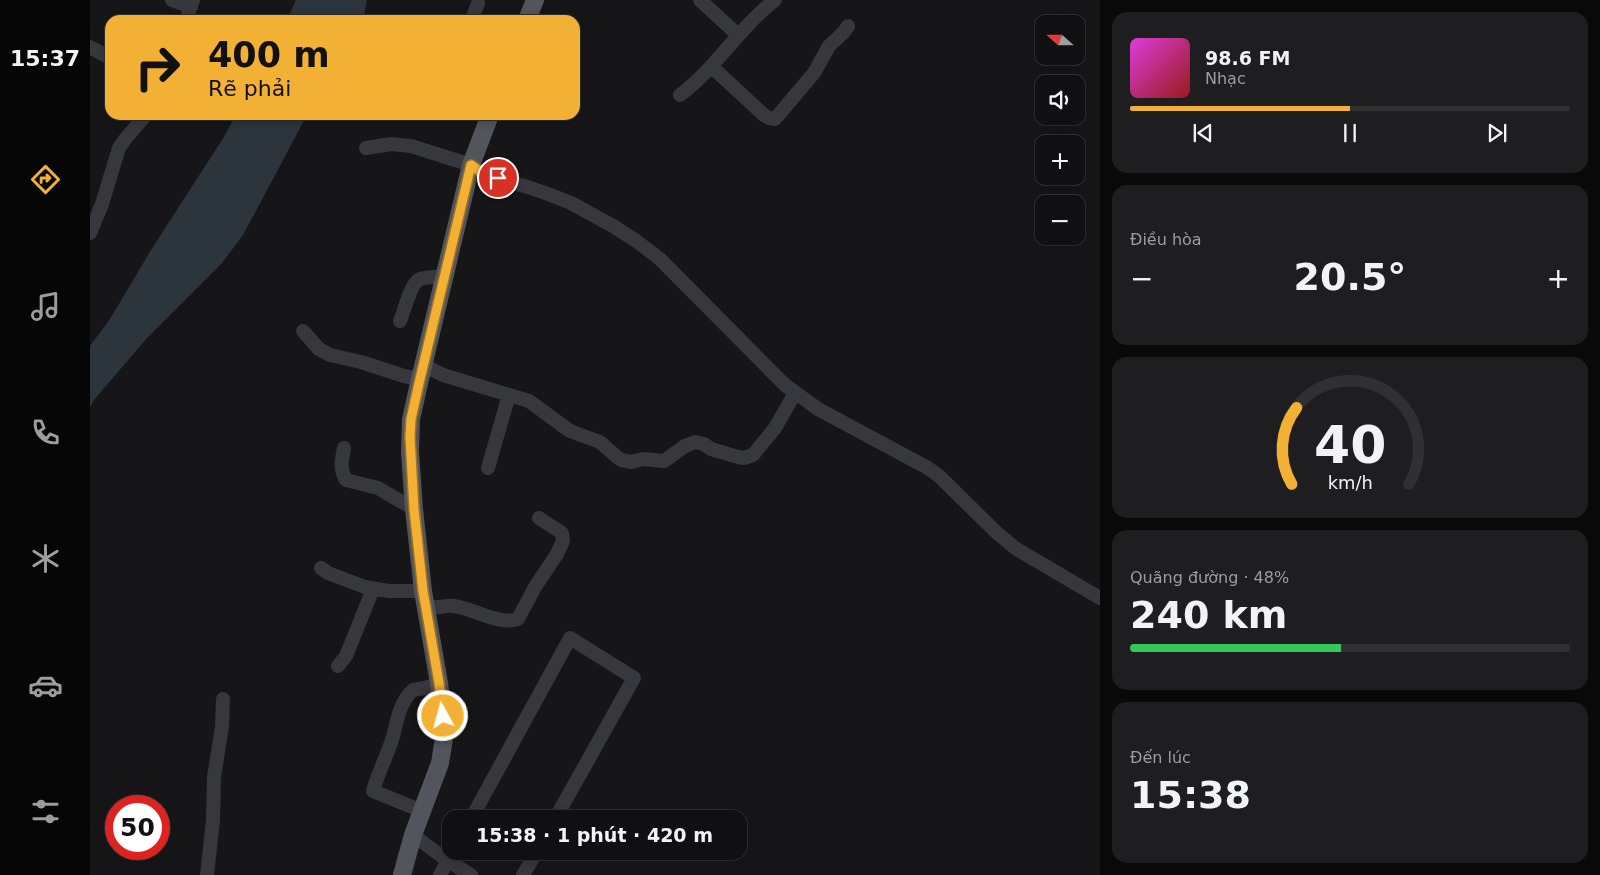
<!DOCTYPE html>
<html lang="vi">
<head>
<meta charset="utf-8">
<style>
	:root { --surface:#101012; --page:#1e1e20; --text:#f1f3f6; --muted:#9c9d9f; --line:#303032; --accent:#f2b134 }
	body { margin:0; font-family:"DejaVu Sans",sans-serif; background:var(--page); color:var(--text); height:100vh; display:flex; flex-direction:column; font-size:19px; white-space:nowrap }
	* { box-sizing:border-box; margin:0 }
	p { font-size:16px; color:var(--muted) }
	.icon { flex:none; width:28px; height:28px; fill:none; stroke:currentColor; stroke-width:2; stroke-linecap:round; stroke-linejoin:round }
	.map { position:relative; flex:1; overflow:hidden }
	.drawer { display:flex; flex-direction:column; gap:12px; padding:12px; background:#09090a; width:500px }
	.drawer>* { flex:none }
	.hud { position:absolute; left:15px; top:15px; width:475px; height:105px; border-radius:15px; box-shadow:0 2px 12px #0003,0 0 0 1px var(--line); background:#f2b134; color:#111; overflow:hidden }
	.needle { width:32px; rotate:291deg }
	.tools { position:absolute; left:945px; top:15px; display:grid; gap:10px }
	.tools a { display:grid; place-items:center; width:50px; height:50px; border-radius:10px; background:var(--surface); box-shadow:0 2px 12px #0003,0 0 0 1px var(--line); font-size:25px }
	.speed { position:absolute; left:15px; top:795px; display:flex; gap:10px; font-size:25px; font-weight:700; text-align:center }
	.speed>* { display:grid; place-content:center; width:65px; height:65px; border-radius:50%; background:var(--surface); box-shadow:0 2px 12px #0003,0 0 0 1px var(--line); line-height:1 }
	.speed .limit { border:8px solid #d22; background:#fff; color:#111 }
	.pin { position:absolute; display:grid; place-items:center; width:42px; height:42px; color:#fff; margin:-21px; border:2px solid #fff; border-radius:50%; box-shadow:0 1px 5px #0007 }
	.me { position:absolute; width:55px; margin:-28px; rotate:353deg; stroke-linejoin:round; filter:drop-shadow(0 0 4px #0008) }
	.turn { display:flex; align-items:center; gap:18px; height:105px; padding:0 20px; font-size:22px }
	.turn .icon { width:65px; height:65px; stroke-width:2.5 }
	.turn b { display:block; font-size:35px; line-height:42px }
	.big { font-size:38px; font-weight:800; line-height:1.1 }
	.drawer .tile { flex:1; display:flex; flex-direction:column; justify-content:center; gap:8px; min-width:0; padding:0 18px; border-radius:15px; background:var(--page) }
	.drawer .dial { align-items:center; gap:0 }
	.dial svg { height:130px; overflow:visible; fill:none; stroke:var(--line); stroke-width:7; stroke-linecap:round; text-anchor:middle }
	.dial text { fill:var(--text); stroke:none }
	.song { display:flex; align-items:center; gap:15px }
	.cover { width:60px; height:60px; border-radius:8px; background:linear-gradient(135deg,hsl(300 70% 55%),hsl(0 70% 35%)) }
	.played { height:5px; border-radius:2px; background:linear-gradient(90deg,var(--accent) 50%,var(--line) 50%) }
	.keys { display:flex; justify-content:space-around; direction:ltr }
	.heat { display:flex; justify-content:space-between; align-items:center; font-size:28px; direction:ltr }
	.charge { height:8px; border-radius:4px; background:linear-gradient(90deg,#34c759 48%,var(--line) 0) }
	.trip { position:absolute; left:352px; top:810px; width:305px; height:50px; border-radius:15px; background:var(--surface); box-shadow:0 2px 12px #0003,0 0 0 1px var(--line); font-weight:800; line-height:50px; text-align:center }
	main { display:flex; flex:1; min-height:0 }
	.menu { display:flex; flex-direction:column; width:90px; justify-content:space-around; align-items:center; background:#060607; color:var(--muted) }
	.menu .icon { width:35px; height:35px }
	.menu .on { color:var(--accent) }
	.menu b { font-size:22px; color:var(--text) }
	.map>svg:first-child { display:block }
	.water { fill:#2c353c }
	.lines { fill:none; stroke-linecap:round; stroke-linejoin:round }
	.minor { stroke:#37383d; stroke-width:14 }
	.major { stroke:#53555c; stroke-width:18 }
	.route-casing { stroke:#9d7322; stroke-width:12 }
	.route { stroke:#f2b134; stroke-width:9 }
</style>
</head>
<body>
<main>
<nav class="menu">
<b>15:37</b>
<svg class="icon on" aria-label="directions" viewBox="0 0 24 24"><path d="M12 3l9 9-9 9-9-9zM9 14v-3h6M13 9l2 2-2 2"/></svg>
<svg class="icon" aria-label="music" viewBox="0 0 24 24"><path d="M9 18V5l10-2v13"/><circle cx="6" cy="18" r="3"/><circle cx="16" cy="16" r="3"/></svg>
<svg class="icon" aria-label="phone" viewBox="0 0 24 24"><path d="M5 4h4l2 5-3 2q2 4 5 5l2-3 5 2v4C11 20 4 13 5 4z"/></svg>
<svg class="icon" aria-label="climate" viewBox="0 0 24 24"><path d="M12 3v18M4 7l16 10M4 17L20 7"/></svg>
<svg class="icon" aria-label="car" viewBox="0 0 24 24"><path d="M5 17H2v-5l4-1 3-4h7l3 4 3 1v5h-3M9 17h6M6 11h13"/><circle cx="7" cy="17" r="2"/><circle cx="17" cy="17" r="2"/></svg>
<svg class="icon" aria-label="filters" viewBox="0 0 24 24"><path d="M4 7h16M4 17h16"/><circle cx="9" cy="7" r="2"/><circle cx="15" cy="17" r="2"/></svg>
</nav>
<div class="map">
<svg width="1010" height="875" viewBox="0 0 1010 875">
	<rect width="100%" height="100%" fill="#161618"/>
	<path class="water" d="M206 0H277L273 20H197Z
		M146 115H217L153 235 132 263 57 338 4 400 0 407V346L20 319 61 250 132 140Z"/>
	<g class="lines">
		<path class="minor" d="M82 0 101 7
			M610 0 648 35
			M96 20 103 0
			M382 20 388 3
			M0 47 20 58
			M622 67 674 115 679 118 685 119 724 73 739 46 754 32 758 26
			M590 95C626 68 649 28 685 0
			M276 148 301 144 321 146 381 165 395 175 438 187 458 194 481 203 523 226 545 240 570 259 695 385 728 409 838 468 849 476 906 532 925 548 1010 598
			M0 233 12 204 29 148 36 138 56 115
			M310 321C314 312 321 282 330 279 337 277 347 277 354 276
			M213 331 229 349 240 355 271 362 314 376 330 379
			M333 365 353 375 439 401 480 431 510 442 527 457 531 460 542 462 553 459 574 461 595 446 605 442 614 444 621 449 648 457 654 458 663 455 685 428 705 393
			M254 448C252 459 249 469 256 480L288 488 324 509
			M398 468 419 395
			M231 568 238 573 275 587 299 591H333
			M337 607C346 609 354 605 364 606 382 608 410 626 428 619L445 587 467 554 473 541 472 533 449 518
			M248 666 256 656 283 589
			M332 811 283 791C288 774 295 759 301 743 307 725 308 703 323 690L335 688 349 683
			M381 819 480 638 544 678 465 819
			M323 835 358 861 381 875
			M117 875 123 820 124 777 132 727 133 699
			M350 875 363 851
			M433 875 447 851"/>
		<path class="major" d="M437 20 445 0
			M312 875 323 835 350 763 355 732 349 683 333 591 324 509 320 452 321 419 330 379 381 165 400 115"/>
	</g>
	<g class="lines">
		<g class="route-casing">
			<path id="route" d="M353 716 349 683 333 591 324 509 320 437 321 419 330 379 381 165 395 175 408 178"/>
		</g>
		<use href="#route" class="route"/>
	</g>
</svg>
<div class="tools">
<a><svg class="needle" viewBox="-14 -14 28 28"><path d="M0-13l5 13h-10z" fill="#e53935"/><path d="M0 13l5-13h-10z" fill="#9c9d9f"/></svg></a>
<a><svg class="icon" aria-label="sound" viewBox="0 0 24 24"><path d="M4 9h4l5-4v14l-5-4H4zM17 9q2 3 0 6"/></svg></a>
<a>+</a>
<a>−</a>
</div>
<div class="speed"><div class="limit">50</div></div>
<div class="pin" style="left:408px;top:178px;background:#d93025"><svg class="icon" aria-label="arrive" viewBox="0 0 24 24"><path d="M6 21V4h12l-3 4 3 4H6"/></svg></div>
<svg class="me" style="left:353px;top:716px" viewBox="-20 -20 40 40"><circle r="17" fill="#f2b134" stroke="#fff" stroke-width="3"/><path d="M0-11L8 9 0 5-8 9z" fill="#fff"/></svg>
<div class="trip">15:38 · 1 phút · 420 m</div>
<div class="hud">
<div class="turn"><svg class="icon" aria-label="right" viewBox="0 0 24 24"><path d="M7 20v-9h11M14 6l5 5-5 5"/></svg><div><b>400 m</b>Rẽ phải</div></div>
</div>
</div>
<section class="drawer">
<div class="tile">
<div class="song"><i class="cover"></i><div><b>98.6 FM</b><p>Nhạc</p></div></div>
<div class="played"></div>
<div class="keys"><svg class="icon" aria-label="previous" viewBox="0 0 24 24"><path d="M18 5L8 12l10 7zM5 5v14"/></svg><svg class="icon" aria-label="pause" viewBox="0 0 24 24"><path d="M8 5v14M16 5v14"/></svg><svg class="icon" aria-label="next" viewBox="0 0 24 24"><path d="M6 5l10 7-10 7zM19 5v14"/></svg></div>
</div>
<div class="tile"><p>Điều hòa</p>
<div class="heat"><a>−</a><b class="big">20.5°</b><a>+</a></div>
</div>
<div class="tile dial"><svg viewBox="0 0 100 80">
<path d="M14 69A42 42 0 1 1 86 69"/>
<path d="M14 69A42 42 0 0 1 17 22" stroke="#f2b134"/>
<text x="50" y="56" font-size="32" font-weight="700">40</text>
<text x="50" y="72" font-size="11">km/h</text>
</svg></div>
<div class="tile"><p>Quãng đường · 48%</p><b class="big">240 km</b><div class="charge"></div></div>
<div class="tile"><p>Đến lúc</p><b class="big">15:38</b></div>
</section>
</main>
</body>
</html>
